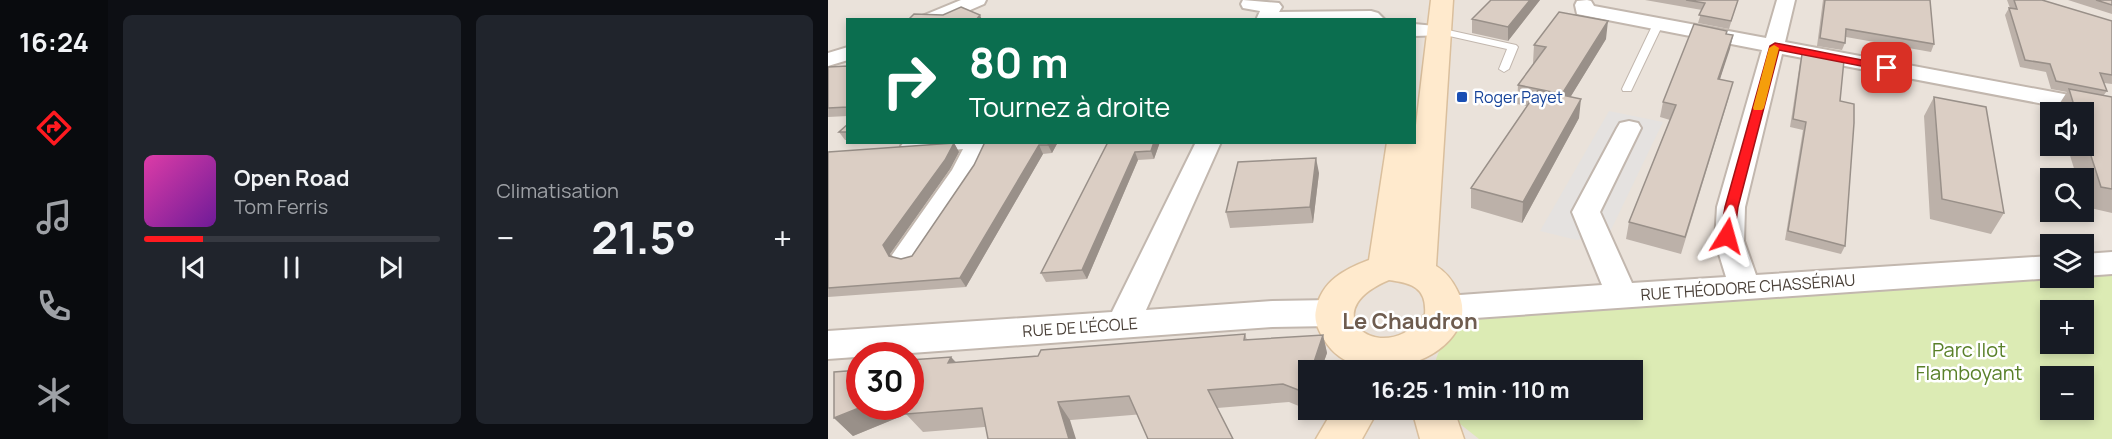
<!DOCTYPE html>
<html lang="fr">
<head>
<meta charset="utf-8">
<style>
	:root { --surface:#171b24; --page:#20242c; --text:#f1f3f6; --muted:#9ea1a6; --line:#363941; --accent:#ff1a20 }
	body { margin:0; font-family:Manrope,sans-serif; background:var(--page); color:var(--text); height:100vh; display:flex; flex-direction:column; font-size:22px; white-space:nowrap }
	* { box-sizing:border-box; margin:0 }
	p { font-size:20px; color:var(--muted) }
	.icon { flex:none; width:33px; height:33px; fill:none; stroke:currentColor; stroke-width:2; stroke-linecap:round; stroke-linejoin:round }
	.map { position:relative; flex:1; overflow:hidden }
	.panel { display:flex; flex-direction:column; gap:15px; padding:15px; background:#0d0f14; width:720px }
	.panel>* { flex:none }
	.banner { position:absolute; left:18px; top:18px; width:570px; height:126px; border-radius:0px; box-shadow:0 3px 9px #0003; background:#0b6e4f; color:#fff; overflow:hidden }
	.tools { position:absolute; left:1212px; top:102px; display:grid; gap:12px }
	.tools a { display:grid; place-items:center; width:54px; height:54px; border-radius:0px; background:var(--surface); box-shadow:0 3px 9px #0003; font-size:30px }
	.speed { position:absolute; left:18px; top:342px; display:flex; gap:12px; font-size:30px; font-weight:700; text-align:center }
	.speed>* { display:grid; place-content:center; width:78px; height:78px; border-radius:50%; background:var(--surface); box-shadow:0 3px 9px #0003; line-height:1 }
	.speed .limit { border:9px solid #d22; background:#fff; color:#111 }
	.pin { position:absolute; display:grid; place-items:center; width:51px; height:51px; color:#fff; margin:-26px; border-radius:12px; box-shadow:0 3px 9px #0006 }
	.me { position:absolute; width:66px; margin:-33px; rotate:8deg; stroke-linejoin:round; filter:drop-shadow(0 0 4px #0008) }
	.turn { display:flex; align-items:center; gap:21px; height:126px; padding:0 24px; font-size:27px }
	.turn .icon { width:78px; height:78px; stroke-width:2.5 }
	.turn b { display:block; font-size:42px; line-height:51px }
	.big { font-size:45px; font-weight:700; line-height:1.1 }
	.panel .card { flex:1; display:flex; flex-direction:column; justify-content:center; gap:9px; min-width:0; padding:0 21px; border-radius:9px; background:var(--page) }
	.song { display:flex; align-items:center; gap:18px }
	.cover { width:72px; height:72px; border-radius:9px; background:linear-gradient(135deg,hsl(320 70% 55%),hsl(280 70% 35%)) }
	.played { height:6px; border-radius:3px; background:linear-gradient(90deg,var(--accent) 20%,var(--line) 20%) }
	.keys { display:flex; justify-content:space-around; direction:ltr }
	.heat { display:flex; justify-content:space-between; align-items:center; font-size:33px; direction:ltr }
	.panel .tiles { flex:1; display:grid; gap:15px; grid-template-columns:repeat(2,1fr) }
	.trip { position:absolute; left:470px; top:360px; width:345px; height:60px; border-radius:0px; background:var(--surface); box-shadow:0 3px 9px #0003; font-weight:700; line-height:60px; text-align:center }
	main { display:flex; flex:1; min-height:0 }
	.tab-bar { display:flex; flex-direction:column; width:108px; justify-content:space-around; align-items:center; background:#090b0e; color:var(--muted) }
	.tab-bar .icon { width:42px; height:42px }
	.tab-bar .active { color:var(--accent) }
	.tab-bar b { font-size:27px; color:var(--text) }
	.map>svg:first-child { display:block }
	.residential { fill:#eae2da; fill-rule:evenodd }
	.green { fill:#dcebb4; fill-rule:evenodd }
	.parking { fill:#e5e2e0 }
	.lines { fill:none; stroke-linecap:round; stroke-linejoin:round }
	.lane-casing { stroke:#c2b7ae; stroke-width:2 }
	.street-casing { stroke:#c2b7ae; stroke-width:4 }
	.secondary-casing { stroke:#dabf9d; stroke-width:3 }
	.lane { fill:#fff; fill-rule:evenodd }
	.street { fill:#fff; fill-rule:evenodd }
	.secondary { fill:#ffeacd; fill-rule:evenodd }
	.wall { fill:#bcb1a9 }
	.shaded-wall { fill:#999089 }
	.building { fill:#dbcec4; stroke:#999089; stroke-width:1.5 }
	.route { fill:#ff1a20; stroke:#a61115; stroke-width:1.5 }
	.slow { fill:#f59e0b }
	.transit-dot { fill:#1a4fb4; stroke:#fff; stroke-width:2 }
	.labels { text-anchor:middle; stroke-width:5; stroke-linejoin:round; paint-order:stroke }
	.transit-label { font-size:16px; fill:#164399; stroke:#fff; text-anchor:start }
	.street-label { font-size:16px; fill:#4b4139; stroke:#fff }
	.near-park-label { font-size:20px; fill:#598029; stroke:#fff }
	.district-label { font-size:22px; font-weight:bold; fill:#6e5c4f; stroke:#fff }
</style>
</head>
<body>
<main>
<nav class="tab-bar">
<b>16:24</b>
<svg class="icon active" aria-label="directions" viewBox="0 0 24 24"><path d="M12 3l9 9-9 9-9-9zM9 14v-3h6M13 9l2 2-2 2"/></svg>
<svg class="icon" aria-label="music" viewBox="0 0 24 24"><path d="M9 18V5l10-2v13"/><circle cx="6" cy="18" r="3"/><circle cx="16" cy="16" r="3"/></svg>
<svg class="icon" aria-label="phone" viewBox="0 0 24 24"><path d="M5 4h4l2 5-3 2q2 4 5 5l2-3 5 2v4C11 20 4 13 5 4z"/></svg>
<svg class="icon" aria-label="climate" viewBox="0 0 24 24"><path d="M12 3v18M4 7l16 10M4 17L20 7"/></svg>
</nav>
<section class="panel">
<div class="tiles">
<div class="card">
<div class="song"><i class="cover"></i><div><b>Open Road</b><p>Tom Ferris</p></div></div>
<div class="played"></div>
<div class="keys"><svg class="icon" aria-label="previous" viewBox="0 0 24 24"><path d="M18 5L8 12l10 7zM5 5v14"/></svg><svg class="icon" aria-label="pause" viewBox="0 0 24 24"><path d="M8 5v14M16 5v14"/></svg><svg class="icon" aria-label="next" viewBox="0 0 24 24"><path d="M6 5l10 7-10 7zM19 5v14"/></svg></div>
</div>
<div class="card"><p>Climatisation</p>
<div class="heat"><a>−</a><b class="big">21.5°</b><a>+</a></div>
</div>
</div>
</section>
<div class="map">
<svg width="1284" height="439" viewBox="0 0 1284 439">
	<rect width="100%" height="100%" fill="#f6f1ec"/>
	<path class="residential" d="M0 0H1284V439H0ZM20 20H586V142H20ZM1222 112H1256V146H1222ZM1222 178H1256V212H1222ZM1222 244H1256V278H1222ZM1222 310H1256V344H1222ZM32 356H82V406H32ZM480 370H804V410H480ZM1222 376H1256V410H1222Z"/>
	<path class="green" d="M1284 274V439H651L627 420 621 410H804V370H606C608 349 621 335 636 319ZM1222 310H1256V344H1222ZM1222 376H1256V410H1222Z"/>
	<path class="parking" d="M781 111 835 122 782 232 749 240 712 231Z"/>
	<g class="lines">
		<g class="lane-casing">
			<path id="lane" d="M830 21 835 24 804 89 803 91H795L794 89 825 24Z
				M611 28 688 45 690 47 681 69 676 72 671 69 679 49 608 33 606 31Z"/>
		</g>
		<g class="street-casing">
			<path id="street" d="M133 0H158L156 4 119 20H92L94 16Z
				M415 0 451 3 454 7 451 12 543 11 550 13 557 20H428L432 11 415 8 413 4Z
				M759 0 763 1 766 6 938 38 949 0H967L957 42 1284 103V117L954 54 917 207 916 241 928 275 1222 256 1224 278 618 320 607 317 602 308 607 299 618 296 774 285 744 212 789 128 792 123 801 121 810 123 813 128 772 212 804 283 898 277 887 241 889 207 934 50 749 14 747 5 749 1Z
				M586 24 618 27 621 31 618 35 586 36Z
				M20 47V60L0 66V53Z
				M76 142H164L149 172 90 263 79 266 68 263 64 255 124 170 135 149 86 154 77 151 73 146Z
				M368 142H393L318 310 444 301 504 300 516 304 520 313 516 322 504 326 444 327 0 359V331L284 312Z
				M1284 252V274L1256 276V254Z"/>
		</g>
		<g class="secondary-casing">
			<path id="secondary" d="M603 0H625L608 266C618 272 624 280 629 290 661 350 539 400 499 344 493 335 485 322 488 310 493 281 517 269 541 260L559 142H586ZM561 280C583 283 599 287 597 314 591 321 584 329 576 333 536 353 494 308 561 280Z
				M505 410H550L534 439H488Z
				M584 410H626L636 439H592Z"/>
		</g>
		<use href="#lane" class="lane"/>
		<use href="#street" class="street"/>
		<use href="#secondary" class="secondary"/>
	</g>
	<path class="wall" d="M663 0H712L680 41 644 33V19Z
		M817 0H910L901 29 870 23 874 10Z
		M995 0H1102L1106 44 1103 52 1018 37 1017 43 1014 50 989 46Z
		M1179 0H1214L1284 21V84L1276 83 1279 91 1275 96 1284 97V213L1258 207 1256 200V178H1249L1239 146H1256V112H1229L1228 109 1239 92 1223 89 1218 72 1192 67 1177 15 1181 8H1182Z
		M1240 0H1284V14Z
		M899 34 905 35 892 79 901 97 853 254 798 239 801 222 842 120 832 117 835 102Z
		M778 39 743 96 751 118 694 223 643 208V188L699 106 689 104 690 85 706 63H705L706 45Z
		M974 54 1012 101 1017 246 1013 254 957 240 975 130 962 127 972 62Z
		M20 66V116L0 117V67Z
		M1106 97 1176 213 1163 234 1102 219 1096 116Z
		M20 124V140H17L11 132Z
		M157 142H230L224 153 215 154 138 287 0 297V152L126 143 131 152 122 169 62 254 64 257 73 259 84 256 146 165Z
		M280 142H332L326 159 310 160 259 279 218 282 213 273Z
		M491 173 485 223 402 228 398 212Z
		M417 334 419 340 495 335 499 353 478 409 461 402 95 432 78 414 25 436 6 418 32 406 123 357 128 362 210 356Z"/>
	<path class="shaded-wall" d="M702 0H712L680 41V27Z
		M152 15 154 20H148Z
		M780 21 778 39 732 114 734 94Z
		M905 35 902 49 887 94 890 79Z
		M753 99 751 118 694 223 695 202Z
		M221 142H230L224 153 220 145Z
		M326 142H332L326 159 323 151Z
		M126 143 131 152 122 169 62 254 67 265 61 256 55 245Z
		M211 145 215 154 138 287 132 278Z
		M307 152 310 160 259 279 254 270Z
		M488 158 491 173 485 223 482 207Z
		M495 335 499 353 493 370H483Z
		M123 357 138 375 120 363Z
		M480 377V404L478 409 473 391Z
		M230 402 242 420 248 439H241Z
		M36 406H82L91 409 25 436 6 418Z"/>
	<path class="building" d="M663 0H702L680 27 644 19Z
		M858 0H910L903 21 871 15 877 3Z
		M997 0H1102L1106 44 1018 29 1017 43 992 38Z
		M1186 0H1214L1284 21V75L1272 73 1279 91 1228 81 1222 64 1197 60 1181 8 1189 9Z
		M1268 0H1284V5Z
		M133 7 152 15 148 20H80L86 14 115 15Z
		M731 12 780 21 734 94 690 85 718 47 706 45Z
		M866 24 899 31 898 34 905 35 890 79 905 82 857 237 801 222 848 105 835 102Z
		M974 54 1016 60 1012 101 1026 104V123L1017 246 960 231 978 122 965 119Z
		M20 66V107L0 108V67Z
		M1241 89 1284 97V189L1273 187 1256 134V112H1248Z
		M710 90 753 99 695 202 643 188Z
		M1106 97 1158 107 1176 213 1114 199Z
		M20 124V132H11Z
		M157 142H221L220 145H211L132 278 0 288V152L126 143 117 160 55 245 61 256 73 259 84 256 146 165Z
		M280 142H326L323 151 307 152 254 270 213 273Z
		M488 158 482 207 398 212 410 162Z
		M417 334 416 340 495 335 484 368 483 370H480V377L473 391 455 384 380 390 405 439H320L301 396 230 402 241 439H160L154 408 78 414 77 406H82V360L123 357 120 363 210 356 213 350Z
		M32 370V406H36L6 418V372Z"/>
	<path class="route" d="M947 43 1059 65 1065 68 1059 71 951 50 910 207 906 236 899 241 892 236 897 207 942 46Z"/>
	<path class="slow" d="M946 45 951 48 936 108 934 110H926L925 108 941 48Z"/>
	<rect class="transit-dot" x="628" y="91" width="12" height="12" rx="3"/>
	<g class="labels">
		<g class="transit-label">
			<text x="646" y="103">Roger Payet</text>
		</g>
		<g class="street-label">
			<text transform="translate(920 287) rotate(-4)" y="6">RUE THÉODORE CHASSÉRIAU</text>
			<text transform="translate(252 327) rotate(-4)" y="6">RUE DE L'ÉCOLE</text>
		</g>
		<g class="near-park-label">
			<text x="1141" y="357">Parc Ilot<tspan x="1141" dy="23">Flamboyant</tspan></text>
		</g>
		<g class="district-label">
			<text x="582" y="329">Le Chaudron</text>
		</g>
	</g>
</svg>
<div class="tools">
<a><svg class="icon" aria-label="sound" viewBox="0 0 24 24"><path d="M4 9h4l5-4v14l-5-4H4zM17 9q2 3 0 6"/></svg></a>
<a><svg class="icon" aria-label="search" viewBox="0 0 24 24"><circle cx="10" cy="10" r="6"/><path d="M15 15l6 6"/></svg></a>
<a><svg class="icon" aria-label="layers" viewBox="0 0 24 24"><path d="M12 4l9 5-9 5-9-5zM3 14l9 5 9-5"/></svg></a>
<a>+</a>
<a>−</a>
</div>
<div class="speed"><div class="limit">30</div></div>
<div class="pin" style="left:1059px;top:68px;background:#d93025"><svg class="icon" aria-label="arrive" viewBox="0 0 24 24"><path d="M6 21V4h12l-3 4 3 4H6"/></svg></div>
<svg class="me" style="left:899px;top:236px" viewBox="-20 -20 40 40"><path d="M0-17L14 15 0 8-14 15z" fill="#ff1a20" stroke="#fff" stroke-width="4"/></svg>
<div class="trip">16:25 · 1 min · 110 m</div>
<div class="banner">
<div class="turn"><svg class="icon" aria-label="right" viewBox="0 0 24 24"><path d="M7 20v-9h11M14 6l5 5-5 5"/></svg><div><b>80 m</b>Tournez à droite</div></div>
</div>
</div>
</main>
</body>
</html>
